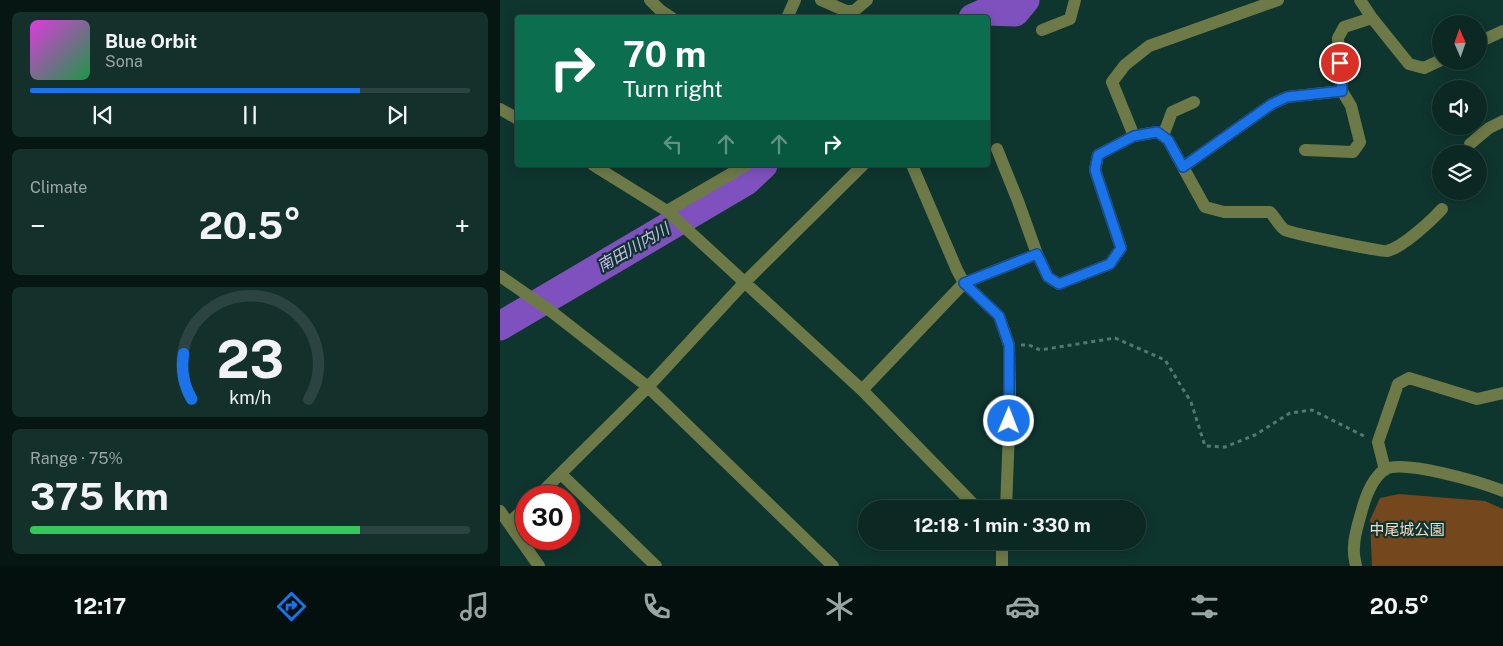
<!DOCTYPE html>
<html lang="en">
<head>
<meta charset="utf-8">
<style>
	:root { --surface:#0b2823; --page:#14302b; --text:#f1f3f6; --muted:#9aa6a6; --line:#2b4441; --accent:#1a73e8 }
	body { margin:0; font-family:"Public Sans","Noto Sans JP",sans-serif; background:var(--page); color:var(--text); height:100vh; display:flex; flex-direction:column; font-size:19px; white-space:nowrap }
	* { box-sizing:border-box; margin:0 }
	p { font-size:16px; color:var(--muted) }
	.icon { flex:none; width:28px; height:28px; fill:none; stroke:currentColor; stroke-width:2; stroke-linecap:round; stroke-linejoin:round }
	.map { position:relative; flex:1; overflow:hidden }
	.side { display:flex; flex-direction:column; gap:12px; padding:12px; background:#061613; width:500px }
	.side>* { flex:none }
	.banner { position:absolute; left:15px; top:15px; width:475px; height:152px; border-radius:5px; box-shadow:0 2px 12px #0003,0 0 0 1px var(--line); background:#0b6e4f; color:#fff; overflow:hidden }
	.needle { width:32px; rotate:358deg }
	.fabs { position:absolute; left:932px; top:15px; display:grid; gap:10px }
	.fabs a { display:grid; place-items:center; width:55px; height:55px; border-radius:50%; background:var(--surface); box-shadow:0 2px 12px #0003,0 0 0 1px var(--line); font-size:25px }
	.speed { position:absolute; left:15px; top:485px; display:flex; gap:10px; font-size:25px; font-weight:700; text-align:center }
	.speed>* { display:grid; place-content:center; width:65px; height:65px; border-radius:50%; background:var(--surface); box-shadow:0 2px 12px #0003,0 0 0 1px var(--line); line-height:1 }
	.speed .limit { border:8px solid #d22; background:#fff; color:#111 }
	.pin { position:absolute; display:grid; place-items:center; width:42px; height:42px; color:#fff; margin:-21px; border:2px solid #fff; border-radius:50%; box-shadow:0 1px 5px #0007 }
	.me { position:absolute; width:55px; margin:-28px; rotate:1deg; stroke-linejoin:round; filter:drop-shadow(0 0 4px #0008) }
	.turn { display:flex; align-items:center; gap:18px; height:105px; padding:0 25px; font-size:22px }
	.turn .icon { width:65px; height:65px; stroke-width:2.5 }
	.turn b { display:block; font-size:35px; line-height:42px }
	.lanes { display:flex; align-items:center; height:48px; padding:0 25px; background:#0003; justify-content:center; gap:25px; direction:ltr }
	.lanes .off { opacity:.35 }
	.big { font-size:38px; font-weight:700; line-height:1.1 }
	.side .widget { flex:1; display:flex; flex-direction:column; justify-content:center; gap:8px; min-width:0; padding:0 18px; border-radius:8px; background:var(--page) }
	.side .dial { align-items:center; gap:0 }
	.dial svg { height:130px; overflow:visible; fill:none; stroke:var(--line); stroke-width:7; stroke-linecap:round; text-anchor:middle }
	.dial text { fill:var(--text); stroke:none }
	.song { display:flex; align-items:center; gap:15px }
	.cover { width:60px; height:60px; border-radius:8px; background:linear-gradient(135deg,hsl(300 70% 55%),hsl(140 70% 35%)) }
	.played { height:5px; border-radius:2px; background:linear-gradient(90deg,var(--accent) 75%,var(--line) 75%) }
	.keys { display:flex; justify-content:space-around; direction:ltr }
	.heat { display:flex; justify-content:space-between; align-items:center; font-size:28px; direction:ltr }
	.charge { height:8px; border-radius:4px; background:linear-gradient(90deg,#34c759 75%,var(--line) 0) }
	.trip { position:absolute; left:358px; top:500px; width:288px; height:50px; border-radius:25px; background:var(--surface); box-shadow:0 2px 12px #0003,0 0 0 1px var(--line); font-weight:700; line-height:50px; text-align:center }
	.tabs { display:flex; height:80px; justify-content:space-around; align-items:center; background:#04100e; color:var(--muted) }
	.tabs .icon { width:35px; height:35px }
	.tabs .active { color:var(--accent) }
	.tabs b { font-size:22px; color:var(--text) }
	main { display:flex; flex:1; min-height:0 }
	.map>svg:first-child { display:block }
	.green { fill:#75471c }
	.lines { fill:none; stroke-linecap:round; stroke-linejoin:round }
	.river { stroke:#7e51be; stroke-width:29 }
	.path { stroke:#537871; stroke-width:3; stroke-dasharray:4 4; stroke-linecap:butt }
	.minor { stroke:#6d7a47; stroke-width:12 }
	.route-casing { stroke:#114b97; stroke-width:12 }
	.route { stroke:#1a73e8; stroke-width:9 }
	.labels { text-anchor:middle; stroke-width:4.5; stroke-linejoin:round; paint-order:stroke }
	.park-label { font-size:15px; fill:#f6dcc8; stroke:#0f352f }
	.water-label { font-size:16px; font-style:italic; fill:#cbb9f0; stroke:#0f352f }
</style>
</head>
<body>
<main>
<section class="side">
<div class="widget">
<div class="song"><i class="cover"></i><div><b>Blue Orbit</b><p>Sona</p></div></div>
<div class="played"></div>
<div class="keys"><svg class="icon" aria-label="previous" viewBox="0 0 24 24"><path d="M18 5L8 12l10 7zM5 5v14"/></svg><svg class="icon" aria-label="pause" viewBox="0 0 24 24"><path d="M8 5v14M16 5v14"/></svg><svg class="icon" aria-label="next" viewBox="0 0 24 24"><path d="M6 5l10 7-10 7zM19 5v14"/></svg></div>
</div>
<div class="widget"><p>Climate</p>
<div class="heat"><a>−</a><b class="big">20.5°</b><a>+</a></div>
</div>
<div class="widget dial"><svg viewBox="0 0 100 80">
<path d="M14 69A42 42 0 1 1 86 69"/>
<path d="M14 69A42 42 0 0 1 9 41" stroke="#1a73e8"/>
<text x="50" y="56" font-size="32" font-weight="700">23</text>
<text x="50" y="72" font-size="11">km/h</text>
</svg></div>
<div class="widget"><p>Range · 75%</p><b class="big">375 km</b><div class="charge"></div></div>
</section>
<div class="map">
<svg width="1003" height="566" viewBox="0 0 1003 566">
	<rect width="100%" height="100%" fill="#0f352f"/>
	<path class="green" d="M899 494 985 501 1003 509V566H872L870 520 880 498Z"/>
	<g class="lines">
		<path class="river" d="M473 18 489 11 515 12 525 0
			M0 326 246 181 263 165"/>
		<path class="path" d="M521 345H529L540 350 615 338 665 360 691 402 705 446 725 447 755 435 790 413 812 410 866 437"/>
		<path class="minor" d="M150 0 160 10 172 18
			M321 0 346 11H354L367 0
			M860 0 872 18 909 64 924 68 941 60
			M287 18 295 0
			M542 30 570 19 575 0
			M979 42 1003 31
			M0 109 18 119
			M634 136 612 82 625 65 649 46 778 0
			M663 136 672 112 694 102
			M970 144 989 128 1003 121
			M497 149 518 201 537 254
			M805 150 853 152 860 142 851 106 842 91
			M93 165 167 211 362 390 478 509
			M412 165 457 270 464 283 499 316 509 345 510 403 506 509
			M683 167 772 104 787 97 842 91 838 38 844 27 872 18
			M167 211 246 165
			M0 276 52 312 148 387 333 566
			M362 390 464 283 537 254 548 277 559 284 610 264 621 248 595 170 598 155 634 136 657 132 668 140 705 207 724 212H770C775 217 779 226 785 230 790 233 882 252 887 251 902 248 932 220 942 209
			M885 470 878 442 898 384 909 378 977 399 1003 393
			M61 474 156 566
			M38 496 148 387 244 283 363 165
			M0 511 39 566
			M9 523 26 507
			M502 566V541
			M856 566C855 560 853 553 854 547 854 535 859 521 862 510 866 495 872 479 884 470 901 458 983 483 1003 491"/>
	</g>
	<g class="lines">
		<g class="route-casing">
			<path id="route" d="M509 421V345L499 316 464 283 537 254 548 277 559 284 610 264 621 248 595 170 598 155 634 136 657 132 668 140 683 167 772 104 787 97 842 91 840 63"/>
		</g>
		<use href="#route" class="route"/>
	</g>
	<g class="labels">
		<g class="park-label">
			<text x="907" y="535">中尾城公園</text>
		</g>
		<g class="water-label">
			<text transform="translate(133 247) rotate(-30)" y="6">南田川内川</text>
		</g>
	</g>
</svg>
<div class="fabs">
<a><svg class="needle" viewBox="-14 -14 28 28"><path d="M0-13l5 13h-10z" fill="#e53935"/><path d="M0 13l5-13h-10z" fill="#9aa6a6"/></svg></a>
<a><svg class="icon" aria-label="sound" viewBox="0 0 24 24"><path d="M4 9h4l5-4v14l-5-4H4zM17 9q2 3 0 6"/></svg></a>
<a><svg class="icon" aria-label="layers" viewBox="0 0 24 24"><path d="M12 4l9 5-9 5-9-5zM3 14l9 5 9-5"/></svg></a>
</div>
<div class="speed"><div class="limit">30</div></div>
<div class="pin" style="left:840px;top:63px;background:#d93025"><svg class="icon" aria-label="arrive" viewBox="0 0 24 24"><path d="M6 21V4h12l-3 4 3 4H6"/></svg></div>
<svg class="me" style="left:509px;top:421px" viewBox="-20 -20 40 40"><circle r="17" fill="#1a73e8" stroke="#fff" stroke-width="3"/><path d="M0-11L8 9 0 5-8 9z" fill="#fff"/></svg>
<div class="trip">12:18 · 1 min · 330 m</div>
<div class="banner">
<div class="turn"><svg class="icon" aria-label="right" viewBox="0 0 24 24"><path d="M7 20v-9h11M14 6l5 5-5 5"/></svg><div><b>70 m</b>Turn right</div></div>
<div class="lanes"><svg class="icon off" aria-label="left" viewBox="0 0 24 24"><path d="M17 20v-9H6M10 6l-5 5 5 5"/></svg><svg class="icon off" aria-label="ahead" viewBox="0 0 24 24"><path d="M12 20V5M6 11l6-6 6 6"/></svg><svg class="icon off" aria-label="ahead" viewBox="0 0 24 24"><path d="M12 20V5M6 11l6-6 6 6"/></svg><svg class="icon" aria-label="right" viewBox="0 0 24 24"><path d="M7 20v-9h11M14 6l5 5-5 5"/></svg></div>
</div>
</div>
</main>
<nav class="tabs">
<b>12:17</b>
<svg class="icon active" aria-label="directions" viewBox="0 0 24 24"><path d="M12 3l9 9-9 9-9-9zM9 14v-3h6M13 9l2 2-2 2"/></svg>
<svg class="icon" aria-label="music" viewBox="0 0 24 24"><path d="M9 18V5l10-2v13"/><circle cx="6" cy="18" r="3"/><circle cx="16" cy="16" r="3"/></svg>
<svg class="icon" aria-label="phone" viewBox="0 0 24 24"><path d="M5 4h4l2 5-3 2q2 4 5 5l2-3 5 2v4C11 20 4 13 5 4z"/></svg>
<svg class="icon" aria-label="climate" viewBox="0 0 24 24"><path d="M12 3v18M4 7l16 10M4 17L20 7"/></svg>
<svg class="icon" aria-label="car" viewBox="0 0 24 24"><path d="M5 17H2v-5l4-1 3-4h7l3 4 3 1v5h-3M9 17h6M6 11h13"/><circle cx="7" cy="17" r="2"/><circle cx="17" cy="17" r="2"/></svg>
<svg class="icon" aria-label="filters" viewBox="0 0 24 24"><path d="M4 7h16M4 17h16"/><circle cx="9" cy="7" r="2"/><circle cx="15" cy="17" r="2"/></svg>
<b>20.5°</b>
</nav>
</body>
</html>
